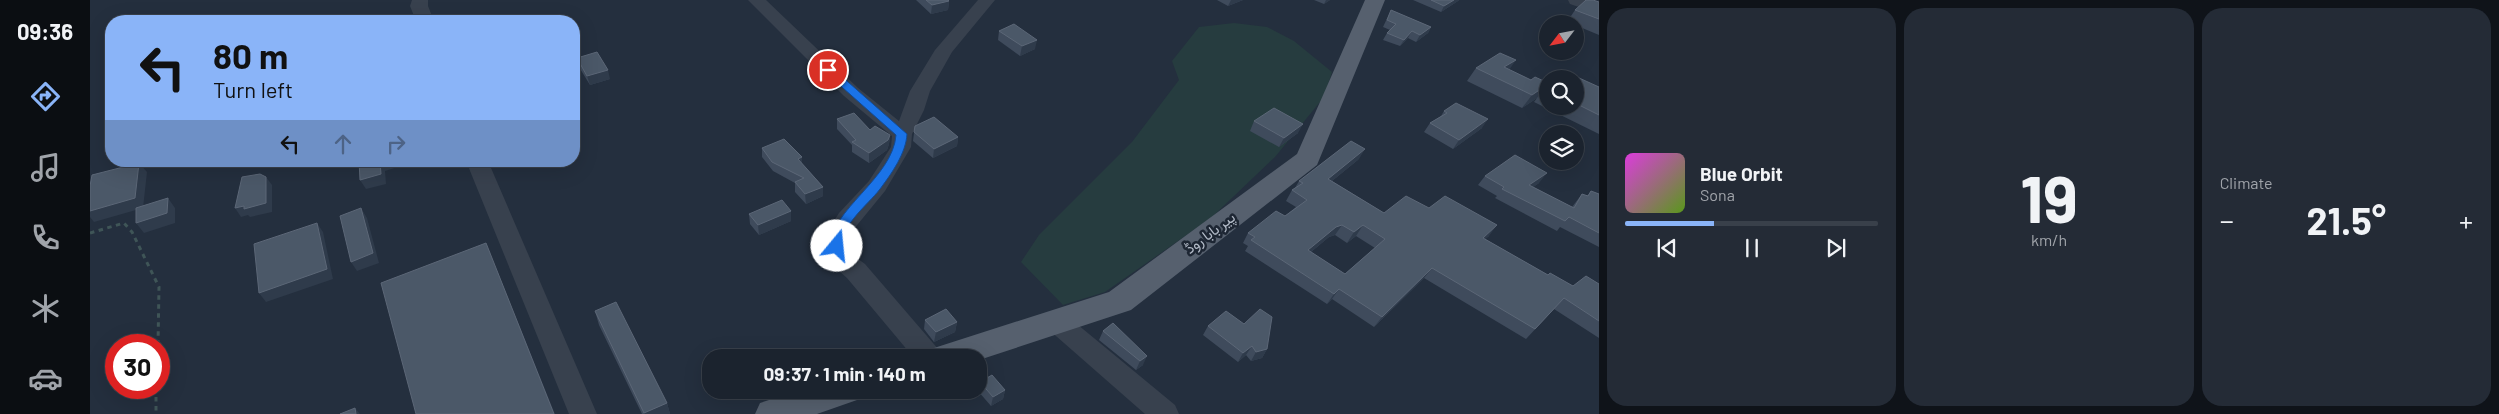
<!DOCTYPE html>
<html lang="en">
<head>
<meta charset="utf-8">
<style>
	:root { --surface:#1b232e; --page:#242b36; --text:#f1f3f6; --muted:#a0a4aa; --line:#39404a; --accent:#8ab4f8 }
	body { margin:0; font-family:Barlow,Vazirmatn,sans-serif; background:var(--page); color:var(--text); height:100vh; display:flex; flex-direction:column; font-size:19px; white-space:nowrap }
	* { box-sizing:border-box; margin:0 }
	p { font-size:16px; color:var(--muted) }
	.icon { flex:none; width:28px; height:28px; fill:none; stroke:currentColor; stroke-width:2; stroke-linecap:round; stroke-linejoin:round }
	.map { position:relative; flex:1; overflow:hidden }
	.details { display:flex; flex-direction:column; gap:8px; padding:8px; background:#0f1319; width:900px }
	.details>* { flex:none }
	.top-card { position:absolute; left:15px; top:15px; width:475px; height:152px; border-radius:20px; box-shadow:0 5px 20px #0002,0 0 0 1px var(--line); background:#8ab4f8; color:#111; overflow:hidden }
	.needle { width:32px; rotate:238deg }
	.buttons { position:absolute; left:1449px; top:15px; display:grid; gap:10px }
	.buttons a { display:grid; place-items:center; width:45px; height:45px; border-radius:50%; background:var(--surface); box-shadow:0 5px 20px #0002,0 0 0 1px var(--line); font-size:25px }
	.speed { position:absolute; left:15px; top:334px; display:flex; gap:10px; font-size:25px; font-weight:700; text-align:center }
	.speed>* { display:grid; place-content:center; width:65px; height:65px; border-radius:50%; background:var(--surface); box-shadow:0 5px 20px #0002,0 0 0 1px var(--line); line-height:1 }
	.speed .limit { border:8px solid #d22; background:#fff; color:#111 }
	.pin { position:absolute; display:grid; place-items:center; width:42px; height:42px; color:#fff; margin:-21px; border:2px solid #fff; border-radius:50%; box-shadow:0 1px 5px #0007 }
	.me { position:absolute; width:55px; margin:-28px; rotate:17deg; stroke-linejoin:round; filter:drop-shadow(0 0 4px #0008) }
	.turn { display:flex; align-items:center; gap:18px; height:105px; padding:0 25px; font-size:22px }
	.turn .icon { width:65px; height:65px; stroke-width:2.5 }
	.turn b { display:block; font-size:35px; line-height:42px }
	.lanes { display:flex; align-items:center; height:48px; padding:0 25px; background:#0003; justify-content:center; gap:25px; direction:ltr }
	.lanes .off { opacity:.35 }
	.big { font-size:38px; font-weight:700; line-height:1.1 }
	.details .card { flex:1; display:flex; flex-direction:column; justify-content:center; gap:8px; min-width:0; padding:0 18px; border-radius:20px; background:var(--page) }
	.details .dial { align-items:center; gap:0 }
	.dial b { font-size:65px; line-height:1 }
	.song { display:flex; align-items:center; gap:15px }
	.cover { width:60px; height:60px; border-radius:8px; background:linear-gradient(135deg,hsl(300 70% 55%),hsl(90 70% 35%)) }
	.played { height:5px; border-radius:2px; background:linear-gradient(90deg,var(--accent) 35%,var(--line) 35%) }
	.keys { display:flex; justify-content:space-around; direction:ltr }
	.heat { display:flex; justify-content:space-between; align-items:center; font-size:28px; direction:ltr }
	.details .tiles { flex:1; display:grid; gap:8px; grid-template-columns:repeat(3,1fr) }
	.trip { position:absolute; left:612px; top:349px; width:285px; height:50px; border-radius:20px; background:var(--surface); box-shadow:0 5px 20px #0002,0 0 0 1px var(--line); font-weight:700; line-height:50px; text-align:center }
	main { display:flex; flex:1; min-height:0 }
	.dock { display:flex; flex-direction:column; width:90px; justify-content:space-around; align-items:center; background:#0b0e12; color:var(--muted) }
	.dock .icon { width:35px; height:35px }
	.dock .selected { color:var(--accent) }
	.dock b { font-size:22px; color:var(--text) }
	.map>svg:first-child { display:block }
	.green { fill:#263c3f }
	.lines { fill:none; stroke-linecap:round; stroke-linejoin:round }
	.path { stroke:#3f5557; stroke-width:3; stroke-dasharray:4.5 4.5; stroke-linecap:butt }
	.minor { fill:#38414e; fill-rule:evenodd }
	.major { fill:#56606e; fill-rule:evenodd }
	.wall { fill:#3f4b5c; fill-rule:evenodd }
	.shaded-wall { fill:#2f3b4b }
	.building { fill:#4b5868; stroke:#5c6777; fill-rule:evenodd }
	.route { fill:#1a73e8; stroke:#114b97 }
	.labels { text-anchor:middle; stroke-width:5; stroke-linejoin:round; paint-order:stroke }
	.street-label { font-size:15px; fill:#b4bcc9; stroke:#1d2633 }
</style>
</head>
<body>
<main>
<nav class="dock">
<b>09:36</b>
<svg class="icon selected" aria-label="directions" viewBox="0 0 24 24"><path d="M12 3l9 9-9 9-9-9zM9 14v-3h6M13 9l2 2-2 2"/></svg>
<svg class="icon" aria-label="music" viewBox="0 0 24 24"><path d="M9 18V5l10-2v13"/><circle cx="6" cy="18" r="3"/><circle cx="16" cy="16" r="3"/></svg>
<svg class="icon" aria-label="phone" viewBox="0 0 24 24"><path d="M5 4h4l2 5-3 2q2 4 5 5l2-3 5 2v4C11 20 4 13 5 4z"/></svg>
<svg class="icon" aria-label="climate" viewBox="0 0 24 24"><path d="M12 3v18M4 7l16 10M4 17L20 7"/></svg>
<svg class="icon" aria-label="car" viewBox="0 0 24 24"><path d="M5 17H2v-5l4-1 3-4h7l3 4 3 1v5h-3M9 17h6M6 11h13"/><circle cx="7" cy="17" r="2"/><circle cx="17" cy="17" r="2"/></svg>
</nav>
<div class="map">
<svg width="1509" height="414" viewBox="0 0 1509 414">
	<rect width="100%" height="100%" fill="#242f3e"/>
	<path class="green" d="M1144 23 1177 27 1204 41 1242 72 1234 97 1185 157 1121 218 1015 292 973 305 931 262 949 235 1042 142 1089 80 1082 61 1109 27Z"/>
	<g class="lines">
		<path class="path" d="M0 233 34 223 42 232 69 287 68 345
			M66 388V414"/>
		<path class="minor" d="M322 0H338V6L344 21H326L320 6Z
			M658 0H676L768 88 809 121 820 91 845 50 888 0H905L862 52 840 91 834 110 822 134 821 147 795 191 759 235 760 253 775 264 849 350 853 358H824L757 278 740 263 736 257 735 235 749 213 779 181 801 147 802 136 754 96Z
			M1478 0H1501L1509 3V14L1480 4Z
			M376 161H398L507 414H479Z
			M967 312 976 315 1085 405 1089 414H1055L958 329 954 322 958 315Z"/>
		<path class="major" d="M1275 0H1295L1227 165 1041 310 889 360V358H839L844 348 1019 292 1207 154Z
			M710 390H772L767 400 727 414H665L670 403Z"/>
	</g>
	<path class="wall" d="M826 0H858L859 1 858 10 841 14Z
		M1127 0H1153L1138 6Z
		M1224 0H1240L1234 4Z
		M1323 0H1369L1368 1 1351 12Z
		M1509 2V35L1485 25V24H1482L1477 22 1485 10Z
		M1301 10 1341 27 1338 33 1326 42 1318 38 1310 46 1293 40 1297 33 1300 30 1293 27Z
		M909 31 945 49 930 56 908 40Z
		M487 58 520 79 500 85 489 67Z
		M1386 68 1419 70 1456 87 1458 86V106H1485V79L1509 87V134L1444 102 1447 98 1432 108 1377 81Z
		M1354 111 1392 128 1363 149 1334 132 1340 123 1351 116Z
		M747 119 780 130 800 135 799 144 797 150 779 163 762 152V145L747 129Z
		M1164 121 1208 133 1189 147 1160 131Z
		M825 126 868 137 867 146 843 158 823 141Z
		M672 148 712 164 733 187V196L716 204 705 192V183L683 171 672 157Z
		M1269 159 1242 181 1294 213 1339 208 1399 236 1395 239 1458 275 1483 286 1509 284V338L1464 309 1436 339 1334 278 1284 327 1242 299 1237 304 1155 251 1158 246 1153 243 1158 233 1195 216 1206 207 1196 201 1202 190 1205 188 1209 181ZM1245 235 1257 243 1266 236 1285 248 1255 274 1221 252 1239 237Z
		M1395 176 1449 183 1443 187 1482 207 1492 194 1497 196 1501 191 1509 194V247L1470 227 1467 231 1405 198 1407 196 1388 185Z
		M701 211V221L669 235 660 224 659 214Z
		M505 311 577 403 580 414H552L509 325Z
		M835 320 867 322 865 332 844 342 834 329Z
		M1023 323 1053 365 1046 370 1009 340 1013 331Z
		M1118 326 1177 349 1172 358 1161 361 1156 355 1148 362 1113 335Z
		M890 382 915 390 913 399 901 406 888 391Z"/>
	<path class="shaded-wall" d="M1141 0H1153L1138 6Z
		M1236 0H1240L1234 4Z
		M1364 0H1369L1368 1 1351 12 1354 6Z
		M859 1 858 10 841 14 842 5Z
		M1341 27 1338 33 1326 42 1330 35Z
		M1322 31 1318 38 1310 46 1314 40Z
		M947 40 945 49 930 56 932 46Z
		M1426 60 1417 73 1414 67Z
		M518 70 520 79 500 85 497 76Z
		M1458 84 1447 98 1432 108 1442 95Z
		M1398 119 1392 128 1363 149 1369 140Z
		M1213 124 1208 133 1189 147 1194 138Z
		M800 135 799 144 797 150 779 163V153Z
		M868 137 867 146 843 158 844 149Z
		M1275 149 1269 159 1232 189 1238 179Z
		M712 157V167L708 159Z
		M290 161H327L295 171 296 184 276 189 270 180Z
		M49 163 57 172 53 208 4 222 0 217V211Z
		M1457 173 1449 183 1432 195 1439 185Z
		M176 177 182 185V212L160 217 158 215 151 217 145 208 154 206Z
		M733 187V196L716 204 715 194Z
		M78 198 85 208V223L54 233 46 223Z
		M271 208 277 218 289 263 267 271 261 262Z
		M701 211V221L669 235 668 225Z
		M227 223 233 232 243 279 176 302 169 293Z
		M1252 225 1245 235 1239 237 1211 260 1218 250 1246 227Z
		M1273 225 1266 236 1257 243 1264 232Z
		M1407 225 1399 236 1385 248 1393 238Z
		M396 243 400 253 465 414H464Z
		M1342 268 1334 278 1284 327 1292 317Z
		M1249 289 1242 299 1237 304 1244 294Z
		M867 322 865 332 844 342 846 332Z
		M1162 346 1156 355 1148 362 1153 353Z
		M1177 349 1172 358 1161 361 1166 352Z
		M1057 356 1053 365 1046 370 1050 361Z
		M915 390 913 399 901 406 903 397Z
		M577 403 580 414H554V413Z
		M265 408 270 414H266Z"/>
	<path class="building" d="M836 0H858L859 1 842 5Z
		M1341 0H1364L1354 6Z
		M1496 0H1503L1509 2V19L1485 10Z
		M1301 10 1341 27 1330 35 1322 31 1314 40 1297 33 1306 24 1297 20Z
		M924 24 947 40 932 46 909 31Z
		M507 52 518 70 497 76 487 58Z
		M1410 53 1426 60 1414 67 1441 80 1445 77 1458 83V84L1442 95 1386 68Z
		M1478 73 1509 87V115L1485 103V79H1469Z
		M1366 103 1398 119 1369 140 1340 123 1357 113 1354 111Z
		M1184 108 1213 124 1194 138 1164 121Z
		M764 113 780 130 785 126 800 135 798 140 779 153 762 142 766 140 747 119Z
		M844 117 868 137 844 149 824 132 825 126Z
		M694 139 712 157 708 159 733 187 715 194 705 182 714 178 682 162 672 148Z
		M1261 141 1275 149 1238 179 1294 213 1316 196 1339 208 1355 196 1407 225 1393 238 1458 275 1460 273 1483 286 1496 276 1509 284V321L1474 298 1445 329 1342 268 1292 317 1249 289 1244 294 1161 240 1165 237 1158 233 1186 211 1195 216 1217 200 1202 190 1213 183 1209 181ZM1252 225 1264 232 1273 225 1295 239 1255 274 1218 250 1246 227Z
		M1425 155 1457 173 1439 185 1484 208 1492 194 1498 196 1501 191 1509 194V233L1479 217 1475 221 1412 189 1414 187 1395 176Z
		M269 161H290L291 174 270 180Z
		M49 163 45 198 0 211V186L2 175Z
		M170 174 176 177V203L154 209V206L145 208 152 177Z
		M78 198 77 213 46 223V208Z
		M692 200 701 211 668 225 659 214Z
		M271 208 283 253 261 262 250 216Z
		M227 223 237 269 169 293 164 244Z
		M396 243 464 414H326L291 283Z
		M526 302 577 403 554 413 505 311Z
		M856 309 867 322 846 332 835 320Z
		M1170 309 1182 317 1177 349 1166 352 1162 346 1153 353 1118 326 1136 311 1154 324Z
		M1023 323 1057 356 1050 361 1013 331Z
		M902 375 915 390 903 397 890 382Z
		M265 408 266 414H250Z"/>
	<path class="route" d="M735 67H741L817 134C816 153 802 173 790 189 777 206 752 223 753 246L747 250 741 246C739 211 803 178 806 135L735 72Z"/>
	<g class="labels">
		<g class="street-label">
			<text transform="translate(1120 233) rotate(-37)" y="5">پیر بابا روڈ</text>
		</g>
	</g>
</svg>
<div class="buttons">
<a><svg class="needle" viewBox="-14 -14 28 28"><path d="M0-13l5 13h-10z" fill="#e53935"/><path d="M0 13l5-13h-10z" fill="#a0a4aa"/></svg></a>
<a><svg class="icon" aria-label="search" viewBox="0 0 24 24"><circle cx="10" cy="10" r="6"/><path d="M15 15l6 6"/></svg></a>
<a><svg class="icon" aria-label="layers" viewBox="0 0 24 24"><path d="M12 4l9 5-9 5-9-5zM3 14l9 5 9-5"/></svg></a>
</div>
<div class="speed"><div class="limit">30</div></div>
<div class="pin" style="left:738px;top:70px;background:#d93025"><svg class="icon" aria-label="arrive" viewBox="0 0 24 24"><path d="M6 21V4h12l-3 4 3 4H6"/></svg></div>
<svg class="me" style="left:747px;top:246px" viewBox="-20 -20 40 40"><circle r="19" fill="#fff"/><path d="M0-13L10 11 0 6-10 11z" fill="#1a73e8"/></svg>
<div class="trip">09:37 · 1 min · 140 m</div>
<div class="top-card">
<div class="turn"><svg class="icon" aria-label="left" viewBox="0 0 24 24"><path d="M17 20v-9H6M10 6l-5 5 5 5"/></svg><div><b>80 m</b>Turn left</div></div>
<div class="lanes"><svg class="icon" aria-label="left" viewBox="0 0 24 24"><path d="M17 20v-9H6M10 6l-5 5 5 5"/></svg><svg class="icon off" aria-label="ahead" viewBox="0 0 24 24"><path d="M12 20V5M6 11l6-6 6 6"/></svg><svg class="icon off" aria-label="right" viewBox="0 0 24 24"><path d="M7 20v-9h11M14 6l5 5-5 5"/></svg></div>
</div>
</div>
<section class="details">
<div class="tiles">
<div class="card">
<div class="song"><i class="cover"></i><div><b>Blue Orbit</b><p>Sona</p></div></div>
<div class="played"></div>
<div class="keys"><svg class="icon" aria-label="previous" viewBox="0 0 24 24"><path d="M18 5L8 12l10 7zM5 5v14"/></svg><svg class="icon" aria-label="pause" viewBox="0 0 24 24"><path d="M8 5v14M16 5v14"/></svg><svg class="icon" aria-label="next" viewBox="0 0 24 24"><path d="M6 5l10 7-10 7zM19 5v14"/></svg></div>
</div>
<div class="card dial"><b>19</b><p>km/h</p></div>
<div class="card"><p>Climate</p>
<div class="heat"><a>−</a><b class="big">21.5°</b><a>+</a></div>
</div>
</div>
</section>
</main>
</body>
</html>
